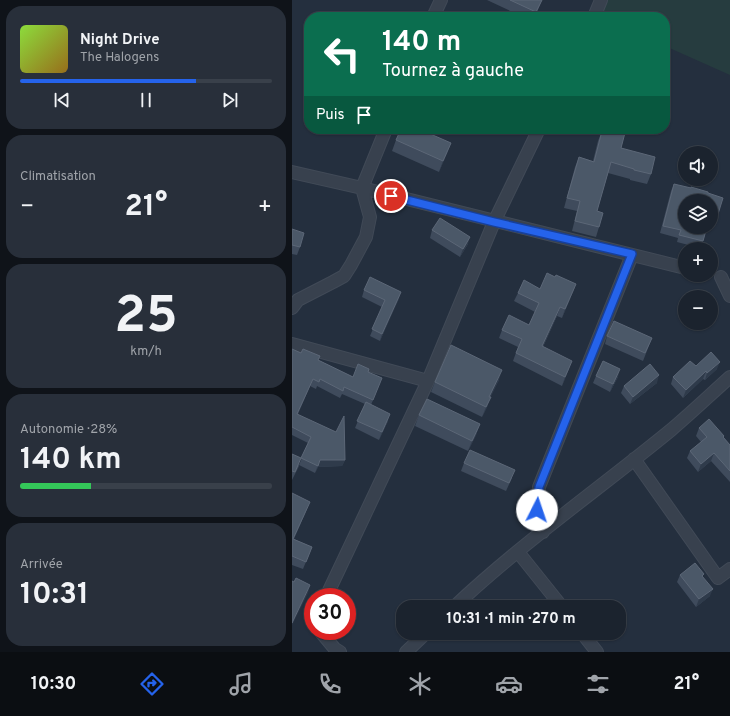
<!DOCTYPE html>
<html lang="fr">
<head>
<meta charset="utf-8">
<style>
	:root { --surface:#1b232e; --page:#282f3a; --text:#f1f3f6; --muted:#a0a4aa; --line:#39404a; --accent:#2563eb }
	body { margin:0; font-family:Overpass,sans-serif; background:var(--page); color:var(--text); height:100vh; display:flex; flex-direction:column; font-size:15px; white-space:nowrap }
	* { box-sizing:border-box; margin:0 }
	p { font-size:13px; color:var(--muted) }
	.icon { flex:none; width:22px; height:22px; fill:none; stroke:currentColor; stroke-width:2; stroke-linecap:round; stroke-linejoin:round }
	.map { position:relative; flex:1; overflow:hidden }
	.details { display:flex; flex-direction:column; gap:6px; padding:6px; background:#0f1319; width:292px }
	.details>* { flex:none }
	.top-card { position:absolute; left:12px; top:12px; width:366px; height:122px; border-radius:16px; box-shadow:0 1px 3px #0004,0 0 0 1px var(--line); background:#0b6e4f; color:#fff; overflow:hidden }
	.controls { position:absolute; left:386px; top:146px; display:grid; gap:8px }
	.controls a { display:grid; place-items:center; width:40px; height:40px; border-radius:50%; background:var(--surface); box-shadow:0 1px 3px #0004,0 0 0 1px var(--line); font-size:20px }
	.speed { position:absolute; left:12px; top:588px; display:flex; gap:8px; font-size:20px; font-weight:700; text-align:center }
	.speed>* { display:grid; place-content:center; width:52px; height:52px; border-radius:50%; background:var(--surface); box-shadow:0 1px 3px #0004,0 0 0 1px var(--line); line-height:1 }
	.speed .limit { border:6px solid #d22; background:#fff; color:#111 }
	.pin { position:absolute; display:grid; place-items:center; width:34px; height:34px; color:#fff; margin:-17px; border:2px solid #fff; border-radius:50%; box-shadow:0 1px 4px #0007 }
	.me { position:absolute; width:44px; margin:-22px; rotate:4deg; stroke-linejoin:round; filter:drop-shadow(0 0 3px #0008) }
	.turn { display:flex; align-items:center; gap:14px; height:84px; padding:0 12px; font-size:18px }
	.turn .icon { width:52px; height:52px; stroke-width:2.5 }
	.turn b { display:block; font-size:28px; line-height:34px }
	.then { display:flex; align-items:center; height:38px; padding:0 12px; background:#0003; gap:8px; font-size:15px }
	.big { font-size:30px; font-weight:700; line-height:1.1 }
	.details .tile { flex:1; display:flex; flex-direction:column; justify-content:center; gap:6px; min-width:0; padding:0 14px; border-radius:16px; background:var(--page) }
	.details .dial { align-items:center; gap:0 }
	.dial b { font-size:52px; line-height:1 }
	.song { display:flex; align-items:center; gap:12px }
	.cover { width:48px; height:48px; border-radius:6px; background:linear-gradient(135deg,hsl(90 70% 55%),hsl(40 70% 35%)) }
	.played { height:4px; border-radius:2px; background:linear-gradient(90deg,var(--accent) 70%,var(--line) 70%) }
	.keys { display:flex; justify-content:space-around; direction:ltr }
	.heat { display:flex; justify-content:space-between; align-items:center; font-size:22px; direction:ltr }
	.charge { height:6px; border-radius:3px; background:linear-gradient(90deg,#34c759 28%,var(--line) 0) }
	.trip { position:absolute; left:104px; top:600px; width:230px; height:40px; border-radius:16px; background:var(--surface); box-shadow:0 1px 3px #0004,0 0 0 1px var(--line); font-weight:700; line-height:40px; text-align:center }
	.tab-bar { display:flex; height:64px; justify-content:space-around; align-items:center; background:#0b0e12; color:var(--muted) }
	.tab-bar .icon { width:28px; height:28px }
	.tab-bar .active { color:var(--accent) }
	.tab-bar b { font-size:18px; color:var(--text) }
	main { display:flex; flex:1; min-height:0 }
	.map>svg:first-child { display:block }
	.green { fill:#263c3f }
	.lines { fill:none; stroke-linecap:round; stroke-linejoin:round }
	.minor-casing { stroke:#414a57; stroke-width:14 }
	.minor { stroke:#38414e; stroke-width:12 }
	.wall { fill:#3f4b5c }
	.shaded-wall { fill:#2f3b4b }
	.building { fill:#4b5868; stroke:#5c6777 }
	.route-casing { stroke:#184099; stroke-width:10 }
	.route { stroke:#2563eb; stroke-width:7 }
</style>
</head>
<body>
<main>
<section class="details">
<div class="tile">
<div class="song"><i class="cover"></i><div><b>Night Drive</b><p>The Halogens</p></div></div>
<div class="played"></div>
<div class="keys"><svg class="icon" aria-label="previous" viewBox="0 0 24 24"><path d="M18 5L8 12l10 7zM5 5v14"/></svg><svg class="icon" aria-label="pause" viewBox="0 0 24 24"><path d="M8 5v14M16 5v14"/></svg><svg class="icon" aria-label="next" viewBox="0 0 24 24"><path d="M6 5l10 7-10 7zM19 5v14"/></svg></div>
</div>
<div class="tile"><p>Climatisation</p>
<div class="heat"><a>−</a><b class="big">21°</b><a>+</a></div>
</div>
<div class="tile dial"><b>25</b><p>km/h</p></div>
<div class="tile"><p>Autonomie · 28%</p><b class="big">140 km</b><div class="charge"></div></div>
<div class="tile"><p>Arrivée</p><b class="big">10:31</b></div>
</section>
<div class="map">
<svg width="438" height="652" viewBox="0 0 438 652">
	<rect width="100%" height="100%" fill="#242f3e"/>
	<path class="green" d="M310 0H438V75L373 46V17H311L304 14Z"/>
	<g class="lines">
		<g class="minor-casing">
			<path id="minor" d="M141 17 149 0
				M302 17 309 0
				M0 172 70 188 393 268
				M429 277 438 296
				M0 308 6 300 41 282 52 276 59 265 74 237 78 217 70 188 94 129
				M0 344 136 381
				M342 459 426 578 438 569
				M251 532 245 510 247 487 340 255
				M226 552 270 607
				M34 597 136 381 202 222 247 129
				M162 607C230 543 307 489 379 430 399 413 418 395 438 377
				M28 631 43 649 48 652
				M290 633 305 652
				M114 652 134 633"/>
		</g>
		<use href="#minor" class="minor"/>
	</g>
	<path class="wall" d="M195 0H250L243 17H231Z
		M314 129H334L329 148 359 174 355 184 338 180V179L316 173 305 211 307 227 304 237 280 231 285 211 272 208 283 167 287 157 301 161 306 141 310 131 313 132Z
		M104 140 159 143 147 172 100 151Z
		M382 184 431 198 423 221 419 220V201L411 241 408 248 385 242 386 238 368 233 379 191Z
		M0 229 8 247 5 255 0 254Z
		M140 230 176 244 168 257 138 238Z
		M263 277 284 284 281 292 270 318 265 316 251 347 277 369 270 386 221 361 226 347 207 338 210 330 237 325 243 312 222 301 226 293 248 289Z
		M72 290 109 292 88 341 78 336 90 307 70 297Z
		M315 336 360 338 351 361 313 344Z
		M0 349 26 360 61 377 76 372 87 385 79 405 96 421 87 440 63 428 73 404 50 394 48 398 25 386 24 389 18 386 6 414 53 460 50 466 26 467 23 473 7 465 16 443 0 435Z
		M404 366 425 369 413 380 411 379 391 398 379 384 381 377Z
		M304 376 326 377 318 392 301 383Z
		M207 380 198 397 195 407 190 417 139 392 143 382Z
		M365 383 338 404 329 393 332 386Z
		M127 415 188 424 184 435 176 451 123 426Z
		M407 428 431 437 438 445V482L419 461 406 472 395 458 398 451 409 442 404 436Z
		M0 454 7 466 0 480Z
		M172 463 220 478 214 491 169 471Z
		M0 493 15 509 2 539 20 547 11 569 0 565Z
		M388 575 411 577 418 596 404 607 385 582Z"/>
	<path class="shaded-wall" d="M159 143 155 154 147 172 151 161Z
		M178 237 176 244 168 257 171 249Z
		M284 284 281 292 270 318 273 309Z
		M109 292 107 299 88 341 90 334Z
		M268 307 265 316 247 355 250 346Z
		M280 361 277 369 270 386 273 377Z
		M428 362 425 369 413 380 415 373Z
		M328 369 326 377 318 392 321 384Z
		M210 370 207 380 194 407 197 397Z
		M414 371 411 379 391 398 394 390Z
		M367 375 365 383 338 404 341 397Z
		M21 379 3 421 5 414Z
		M199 397 195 407 190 417 194 407Z
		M98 414 96 421 87 440 90 432Z
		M188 424 184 435 176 451 180 441Z
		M422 453 419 461 406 472 409 464Z
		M28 460H53L50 466 26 467 23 473Z
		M18 502 15 509 0 543 1 539Z
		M18 585 16 593 0 625V623Z
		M421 589 418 596 404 607 407 599Z"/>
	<path class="building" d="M218 0H250L244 12Z
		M109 129H127L159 143 151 161 104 140Z
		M315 129H334L329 148 363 157 359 174 342 170V169L319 162 305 211 311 213 307 227 283 221 288 201 275 198 287 157 302 162 310 131 314 132Z
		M382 184 399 188V187L416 192V193L431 198 426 214 419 211V201H393V227H415L411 241 387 235 389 230 371 226Z
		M148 218 178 237 171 249 140 230Z
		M0 229 12 233 8 247 0 245Z
		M255 273 263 277 264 275 284 284 273 309 268 307 250 346 280 361 273 377 224 353 230 339 210 330 217 315 237 325 247 303 226 293 232 280 248 289Z
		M78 277 109 292 90 334 80 329 93 300 72 290Z
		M322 321 360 338 353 353 315 336Z
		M159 345 210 370 197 397H199L194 407 143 382Z
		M0 349 9 353 11 349 28 356 26 360 61 377 66 364 77 369 76 372 90 378 81 400 52 387 51 391 28 379 27 382 21 379 5 414 44 432 52 416 53 460H28L26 466 9 458 19 437 0 427Z
		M419 352 428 362 415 373 414 371 394 390 381 377 398 361 404 366Z
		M311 361 328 369 321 384 304 376Z
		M358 364 367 375 341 397 332 386Z
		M135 399 188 424 180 441 127 415Z
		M74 402 98 414 90 432 65 421Z
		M417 419 432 436 431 437 438 445V471L422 453 409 464 398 451 415 437 407 428Z
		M178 450 223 470 217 483 172 463Z
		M0 454 9 458 3 472 0 471Z
		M0 493 18 502 1 539 20 547 14 562 0 556Z
		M403 563 412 574 410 576 421 589 407 599 388 575Z
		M4 578 18 585 0 623V581L2 582Z"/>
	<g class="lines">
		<g class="route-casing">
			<path id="route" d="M99 196 202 222 340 254 247 487 245 510"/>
		</g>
		<use href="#route" class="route"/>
	</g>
</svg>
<div class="controls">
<a><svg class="icon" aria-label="sound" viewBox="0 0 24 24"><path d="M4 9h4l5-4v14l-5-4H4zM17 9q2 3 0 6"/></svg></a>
<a><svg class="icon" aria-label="layers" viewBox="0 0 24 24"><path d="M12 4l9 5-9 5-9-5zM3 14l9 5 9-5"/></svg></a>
<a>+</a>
<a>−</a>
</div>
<div class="speed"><div class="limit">30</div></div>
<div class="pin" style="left:99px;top:196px;background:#d93025"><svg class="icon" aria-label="arrive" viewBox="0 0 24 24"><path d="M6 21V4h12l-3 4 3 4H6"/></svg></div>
<svg class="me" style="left:245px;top:510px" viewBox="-20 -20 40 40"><circle r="19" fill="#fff"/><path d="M0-13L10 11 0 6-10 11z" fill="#2563eb"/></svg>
<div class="trip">10:31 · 1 min · 270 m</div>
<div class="top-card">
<div class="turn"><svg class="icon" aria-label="left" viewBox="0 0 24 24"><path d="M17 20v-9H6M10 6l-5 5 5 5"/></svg><div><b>140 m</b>Tournez à gauche</div></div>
<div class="then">Puis<svg class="icon" aria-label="arrive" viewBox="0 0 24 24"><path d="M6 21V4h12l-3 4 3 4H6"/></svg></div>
</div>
</div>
</main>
<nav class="tab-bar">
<b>10:30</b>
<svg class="icon active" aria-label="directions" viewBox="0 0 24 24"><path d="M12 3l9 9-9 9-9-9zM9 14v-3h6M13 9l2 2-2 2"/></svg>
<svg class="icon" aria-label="music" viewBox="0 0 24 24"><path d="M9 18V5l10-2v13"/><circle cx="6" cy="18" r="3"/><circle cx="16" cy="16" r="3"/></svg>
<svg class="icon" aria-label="phone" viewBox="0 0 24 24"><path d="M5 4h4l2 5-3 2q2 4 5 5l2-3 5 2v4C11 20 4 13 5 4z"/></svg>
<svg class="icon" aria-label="climate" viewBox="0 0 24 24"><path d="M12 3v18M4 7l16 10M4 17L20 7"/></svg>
<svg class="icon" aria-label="car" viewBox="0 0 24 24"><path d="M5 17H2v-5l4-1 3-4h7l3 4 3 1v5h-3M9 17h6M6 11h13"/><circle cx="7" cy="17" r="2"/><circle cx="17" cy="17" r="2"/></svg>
<svg class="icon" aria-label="filters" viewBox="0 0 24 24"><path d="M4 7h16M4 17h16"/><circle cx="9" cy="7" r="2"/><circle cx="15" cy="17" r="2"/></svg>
<b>21°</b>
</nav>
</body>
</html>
